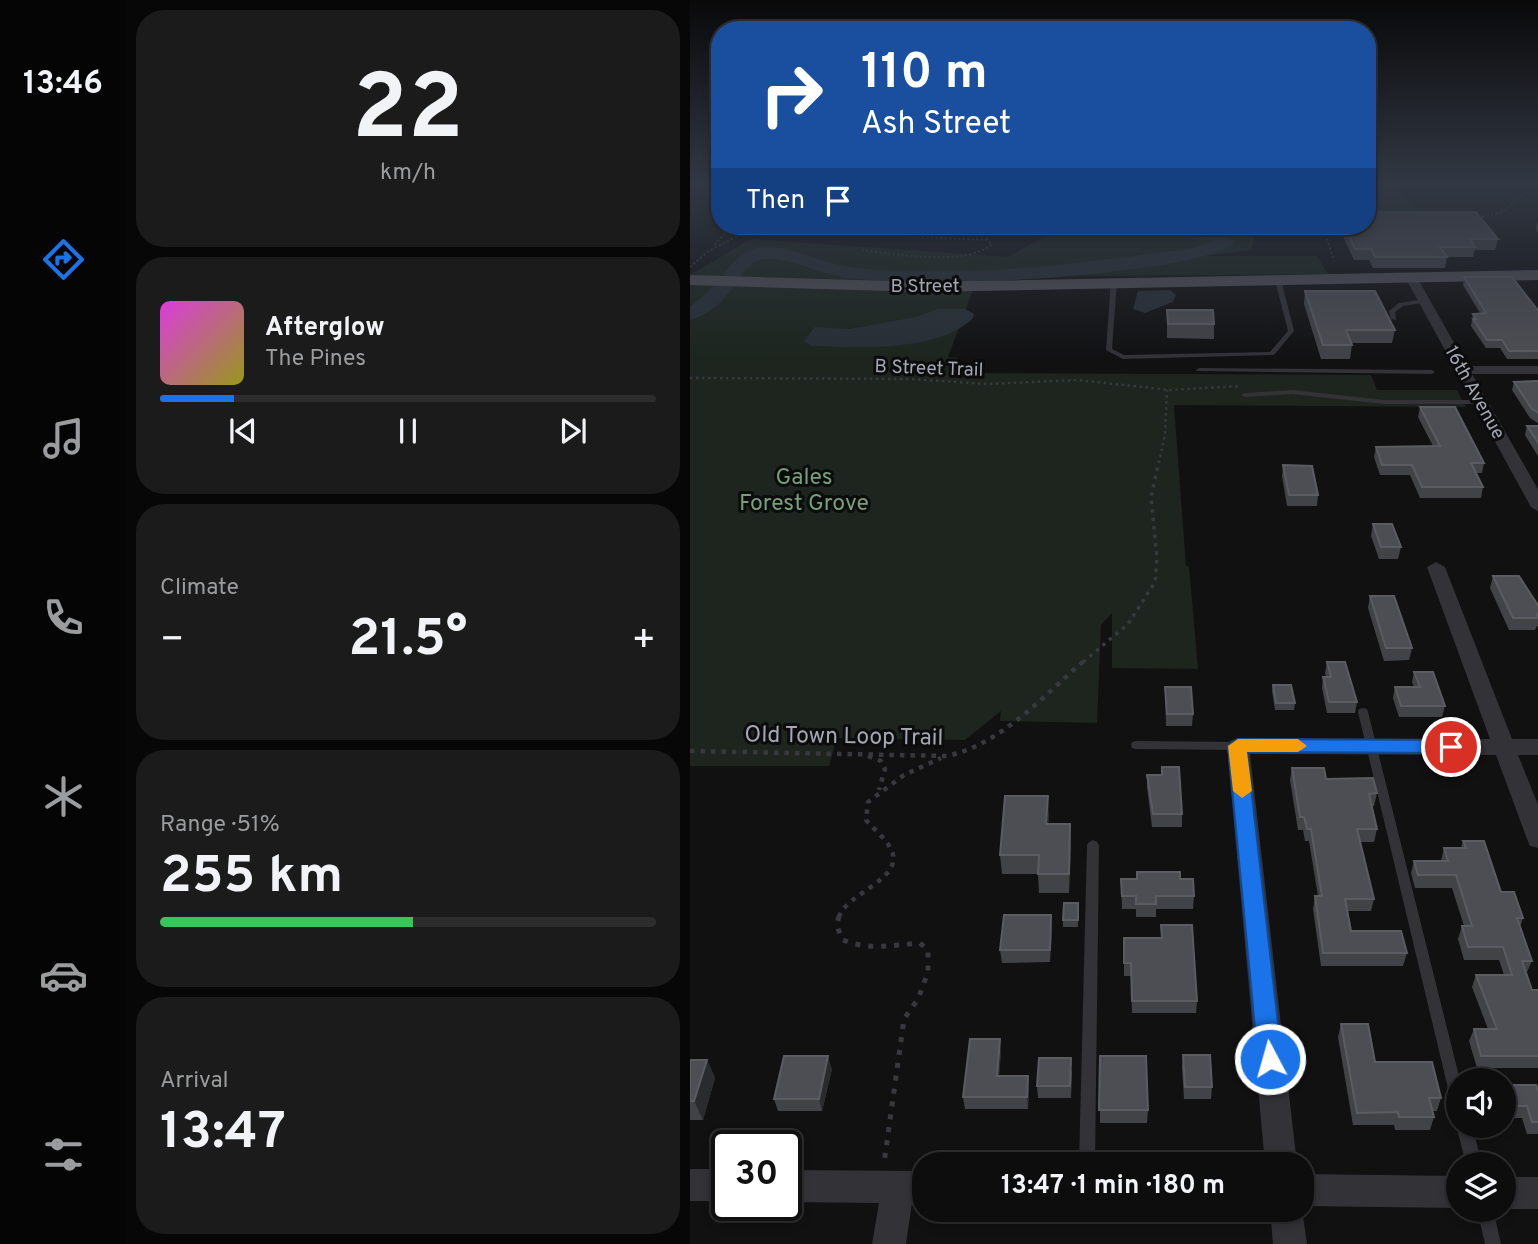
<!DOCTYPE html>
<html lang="en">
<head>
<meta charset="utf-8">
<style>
	:root { --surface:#0d0d0e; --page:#1b1b1c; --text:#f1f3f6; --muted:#9a9c9e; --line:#2d2d2e; --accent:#1a73e8 }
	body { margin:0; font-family:Overpass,sans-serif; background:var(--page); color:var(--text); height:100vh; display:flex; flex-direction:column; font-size:26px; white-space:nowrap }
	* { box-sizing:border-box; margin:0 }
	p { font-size:23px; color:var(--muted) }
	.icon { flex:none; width:38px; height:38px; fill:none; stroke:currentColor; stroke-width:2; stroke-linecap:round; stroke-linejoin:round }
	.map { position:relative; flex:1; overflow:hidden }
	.sheet { display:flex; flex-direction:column; gap:10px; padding:10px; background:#070708; width:564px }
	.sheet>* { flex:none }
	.guide { position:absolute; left:21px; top:21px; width:665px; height:214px; border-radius:28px; box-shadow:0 4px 10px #0003,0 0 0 2px var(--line); background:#1a4fa0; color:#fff; overflow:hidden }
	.controls { position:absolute; left:756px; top:1068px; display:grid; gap:14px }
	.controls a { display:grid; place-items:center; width:70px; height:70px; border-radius:50%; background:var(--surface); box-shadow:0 4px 10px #0003,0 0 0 2px var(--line); font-size:35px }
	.speed { position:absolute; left:21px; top:1130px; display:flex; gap:14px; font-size:35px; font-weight:700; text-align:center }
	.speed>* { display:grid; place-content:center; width:91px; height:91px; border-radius:50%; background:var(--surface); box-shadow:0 4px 10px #0003,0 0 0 2px var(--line); line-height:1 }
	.speed .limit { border:4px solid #111; border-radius:10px; background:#fff; color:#111 }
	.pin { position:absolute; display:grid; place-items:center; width:60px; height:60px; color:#fff; margin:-30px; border:4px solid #fff; border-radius:50%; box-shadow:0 2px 7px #0007 }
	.me { position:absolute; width:77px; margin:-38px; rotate:354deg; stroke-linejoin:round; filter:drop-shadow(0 0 5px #0008) }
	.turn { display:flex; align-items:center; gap:24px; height:147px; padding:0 35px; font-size:32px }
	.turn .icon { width:91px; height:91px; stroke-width:2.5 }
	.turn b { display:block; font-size:49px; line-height:60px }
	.then { display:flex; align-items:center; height:66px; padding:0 35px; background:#0003; gap:14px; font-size:26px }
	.big { font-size:52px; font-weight:700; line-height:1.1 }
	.sheet .card { flex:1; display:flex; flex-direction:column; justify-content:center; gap:10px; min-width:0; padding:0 24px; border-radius:28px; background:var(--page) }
	.sheet .dial { align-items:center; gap:0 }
	.dial b { font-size:91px; line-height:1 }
	.song { display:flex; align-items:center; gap:21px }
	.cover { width:84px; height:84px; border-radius:10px; background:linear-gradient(135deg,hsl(300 70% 55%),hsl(60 70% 35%)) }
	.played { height:7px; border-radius:4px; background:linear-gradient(90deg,var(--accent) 15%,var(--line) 15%) }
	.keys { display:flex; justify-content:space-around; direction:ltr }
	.heat { display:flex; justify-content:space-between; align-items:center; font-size:38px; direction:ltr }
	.charge { height:10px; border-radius:5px; background:linear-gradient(90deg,#34c759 51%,var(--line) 0) }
	.trip { position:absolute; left:222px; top:1152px; width:402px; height:70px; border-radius:28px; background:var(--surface); box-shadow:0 4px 10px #0003,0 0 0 2px var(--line); font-weight:700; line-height:70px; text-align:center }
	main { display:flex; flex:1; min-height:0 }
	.tab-bar { display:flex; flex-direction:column; width:126px; justify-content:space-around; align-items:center; background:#050506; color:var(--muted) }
	.tab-bar .icon { width:49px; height:49px }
	.tab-bar .active { color:var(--accent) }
	.tab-bar b { font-size:32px; color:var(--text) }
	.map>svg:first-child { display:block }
	.green { fill:#1d251e }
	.water { fill:#272f36 }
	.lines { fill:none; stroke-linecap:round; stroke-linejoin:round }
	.river { fill:#272f36; fill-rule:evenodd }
	.path-far4 { stroke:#38393e; stroke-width:2; stroke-dasharray:2 2.5; stroke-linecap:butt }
	.path-far3 { stroke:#38393e; stroke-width:2.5; stroke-dasharray:2.5 3.5; stroke-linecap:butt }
	.path-far2 { stroke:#38393e; stroke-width:3.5; stroke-dasharray:3.5 5; stroke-linecap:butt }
	.path-far1 { stroke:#38393e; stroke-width:4.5; stroke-dasharray:4.5 6; stroke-linecap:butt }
	.path { stroke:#38393e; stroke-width:5; stroke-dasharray:5 8; stroke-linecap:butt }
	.service { fill:#323237; fill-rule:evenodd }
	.minor { fill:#323237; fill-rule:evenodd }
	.primary { fill:#4e4f56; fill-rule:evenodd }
	.wall { fill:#424347 }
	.shaded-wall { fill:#2a2b2d }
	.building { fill:#4d4e53; stroke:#5a5c62; stroke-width:2 }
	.route { fill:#1a73e8; stroke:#114b97; stroke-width:2 }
	.slow { fill:#f59e0b }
	.labels { text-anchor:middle; stroke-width:6; stroke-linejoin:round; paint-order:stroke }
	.far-street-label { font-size:19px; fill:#a2a7b3; stroke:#0c0c0d }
	.park-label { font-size:23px; fill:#789f7c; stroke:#0c0c0d }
	.street-label { font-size:23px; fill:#a2a7b3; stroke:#0c0c0d }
</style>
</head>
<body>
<main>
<nav class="tab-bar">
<b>13:46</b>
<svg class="icon active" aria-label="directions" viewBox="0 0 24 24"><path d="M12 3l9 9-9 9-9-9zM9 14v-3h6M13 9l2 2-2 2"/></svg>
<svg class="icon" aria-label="music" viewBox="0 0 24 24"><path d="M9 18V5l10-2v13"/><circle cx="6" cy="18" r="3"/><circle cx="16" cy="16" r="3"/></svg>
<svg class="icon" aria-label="phone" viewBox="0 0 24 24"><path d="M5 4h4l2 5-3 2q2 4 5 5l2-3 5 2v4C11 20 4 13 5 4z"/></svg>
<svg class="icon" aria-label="climate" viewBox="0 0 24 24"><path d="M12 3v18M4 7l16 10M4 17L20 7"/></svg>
<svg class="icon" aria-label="car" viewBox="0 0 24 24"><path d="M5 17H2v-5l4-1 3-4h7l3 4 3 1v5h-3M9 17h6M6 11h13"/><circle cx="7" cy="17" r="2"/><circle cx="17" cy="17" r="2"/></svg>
<svg class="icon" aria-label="filters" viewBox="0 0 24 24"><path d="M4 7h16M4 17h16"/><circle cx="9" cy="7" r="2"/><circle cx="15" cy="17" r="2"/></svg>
</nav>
<section class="sheet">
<div class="card dial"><b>22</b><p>km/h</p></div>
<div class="card">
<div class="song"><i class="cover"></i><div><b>Afterglow</b><p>The Pines</p></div></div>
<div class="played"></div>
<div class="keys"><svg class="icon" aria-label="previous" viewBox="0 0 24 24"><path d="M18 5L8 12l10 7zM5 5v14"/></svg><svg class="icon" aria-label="pause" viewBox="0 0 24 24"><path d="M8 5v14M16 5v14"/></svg><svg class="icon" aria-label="next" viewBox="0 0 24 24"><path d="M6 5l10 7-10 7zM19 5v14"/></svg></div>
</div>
<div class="card"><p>Climate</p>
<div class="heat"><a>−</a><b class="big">21.5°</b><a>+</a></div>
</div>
<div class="card"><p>Range · 51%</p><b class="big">255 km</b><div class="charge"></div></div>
<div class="card"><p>Arrival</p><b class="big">13:47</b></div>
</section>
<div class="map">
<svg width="849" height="1244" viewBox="0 0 849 1244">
	<rect width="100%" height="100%" fill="#111112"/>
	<path class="green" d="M677 185H704L731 214 677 216Z
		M364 226H568L561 250 516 256H627L638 274 396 276 286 282 258 357 268 358 265 373 681 375 687 390H767L776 407 484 405 496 566H499L508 669 422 668V613L411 625 407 723 310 721 311 711 275 740 147 738 139 766H0V275L61 239 318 257 358 235Z"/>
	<path class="water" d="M480 290 486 295 483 302 455 313 443 309 448 291Z
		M248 309H275L284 314 283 318C248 353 168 347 122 346L114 341 125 327 159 329 226 317Z"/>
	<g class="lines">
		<path class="river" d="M677 185 695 190 697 193 691 202 677 206 680 194Z
			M454 226 523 230 545 241C520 273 286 283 237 283 211 283 184 280 158 278 133 276 93 253 70 260 50 265 40 310 0 320V306C28 290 41 253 67 248 96 243 127 262 155 266 181 271 209 271 235 271 325 273 413 260 501 249L522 241 462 231Z"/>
		<path class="path-far4" d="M788 218 813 212 844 185
			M297 226 294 234 297 240
			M633 226 644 261
			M25 245 41 226
			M21 250 55 232 80 230 297 240 302 244C275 267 206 254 172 250
			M0 267 20 250"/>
		<path class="path-far3" d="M0 378 222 379 296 384 387 380 480 390 550 386
			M469 463 475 434 477 390"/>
		<path class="path-far2" d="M393 662 438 624 465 582 467 558 461 497 469 461"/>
		<path class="path-far1" d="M0 751 257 756C312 744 353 696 395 660
			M178 756 191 761 195 769 189 790
			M149 917C156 893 216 879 201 849 195 838 184 829 176 820L178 802 214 775 251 758"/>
		<path class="path" d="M149 916 147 924 151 939C177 951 202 945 230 943L238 950V972L228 999 214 1019 194 1163"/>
		<path class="service" d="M588 278 591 280 604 331 584 355 433 359 416 350 421 281 424 279 427 281 422 349 434 355 580 352 598 331 585 280Z
			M736 299 738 300V302L713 306 705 312 706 320 701 319 699 311 709 303Z
			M509 368 742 370 745 372 742 374 507 371 506 370Z
			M602 390 694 400H791L795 402 791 404H694L602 394 555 397 551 395 555 393Z
			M673 708 677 709 678 712 770 1080H768V1108L763 1106 761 1101 668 712 669 709Z
			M446 741 548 742 552 743 554 746 552 749 548 750 446 749 442 748 441 745 442 742Z
			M403 840 407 842 409 845 405 1164H389L397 845 399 842Z
			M768 1121V1125H782L792 1164H776L766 1125Z
			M787 1209H803L811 1244H795Z"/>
		<path class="minor" d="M718 277 728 279 777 366H849V374H782L849 491V512L841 507 716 279Z
			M746 562 755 567 822 739H849V755H828L849 807V848L840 846 837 839 806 755 560 754 607 1164H575L537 746 540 741 548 738 800 739 737 567Z
			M0 1169H37V1201H0Z
			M96 1170 234 1171V1203H222L216 1244H182L189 1203 96 1202Z
			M612 1174 768 1176V1208L612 1206Z
			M814 1177H849V1209H814Z
			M580 1209H612L617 1244H583Z"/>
		<path class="primary" d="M849 270V280L234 292 0 285V275L234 282Z"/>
	</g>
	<path class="wall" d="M847 222H849V233L846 230Z
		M648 226H677L808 239 805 250H785L783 257H757L755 268H683L679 260H664Z
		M774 277 849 312V359H817L810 348H796L781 326 783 314 790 313 773 285Z
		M615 291 705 330 702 343H661L662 345 660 359H631L614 304Z
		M477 310 524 324V339L477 338Z
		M849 381V424L840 418 822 390 824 382Z
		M730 407 794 463 792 473H786L793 487 791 498H730L720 475H690L684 457 686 447 743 446 728 417Z
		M837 426H849V458L835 435Z
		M593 465 628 495 627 506H597L592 476Z
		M683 524 711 547 708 559H689L681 536Z
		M803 576 849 607V626H847L845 630H819L800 588Z
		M680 596 722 648 719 660 694 661 678 608Z
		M637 662 667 702 665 713H637L632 688 633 677H636L635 673Z
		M724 672 755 706 752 717H709L703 698 705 687H724L722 682Z
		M583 685 605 703 604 710H585L582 691Z
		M475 687 503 714 502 726H476Z
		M472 767 492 814V827H462L457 787V775H472Z
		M602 768 687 793 684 806H681L687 829 684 842H670L684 899 681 911H658L661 931 717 953 713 966H631L623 909 625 896H628L619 841H615L613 830H608L600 780Z
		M359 814 358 824H380L381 843 379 893H349L348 874H312L310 855Z
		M773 841 811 892 833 918 830 927 842 961 836 974 842 990H849V1068H787L779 1041 784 1029H798L782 987 786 975H814L809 960H774L768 939 772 926H774L762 888H725L721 873 724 861H751L754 848H771Z
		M431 879H490L504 896 503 909H466V917H446V909H432Z
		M388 903V927H373V920Z
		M361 915 362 928 360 962 312 963 310 950Z
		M471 925 507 1001 506 1013H442L441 976H434V938H471Z
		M651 1024 685 1062 751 1098 747 1111H742L744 1117 740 1130H705L704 1125H663L648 1037Z
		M311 1052 309 1076H338L339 1089 338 1109H275L273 1097Z
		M493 1055 522 1087 521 1099H494L492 1067Z
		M410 1056 458 1110 457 1123H410Z
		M0 1060H17L25 1078 13 1120H0Z
		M142 1069 132 1111H88L84 1099Z
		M382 1071 381 1098H348L347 1086Z
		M814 1085 849 1092V1134H837L832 1118H814Z"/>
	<path class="shaded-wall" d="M358 796 359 814 357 843 356 824Z
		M380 824 381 843 379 893V874Z
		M361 915 362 928 360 962V950Z
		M310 1039 311 1052 308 1089 307 1076Z
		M138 1056 142 1069 132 1111 129 1099Z
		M17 1060 25 1078 13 1120 4 1101Z
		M338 1076 339 1089 338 1109 337 1097Z"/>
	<path class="building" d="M677 212H786L808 239H780L785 247H750L757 257H685L681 249H665L654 226H677Z
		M774 277H822L849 312V351H819L812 340H797L783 319H786L783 314 796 313Z
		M615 291H685L705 330H656L662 345H633Z
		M477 310H523L524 324H478Z
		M849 381V413L842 409 824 382Z
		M730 407H765L794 463H781L793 487H732L722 465H692L686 447 750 446Z
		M837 426H849V444Z
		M593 465 622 466 628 495H599Z
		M683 524H702L711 547H691Z
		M803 576H829L849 607V614H847L849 618H823Z
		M680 596H704L722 648H696Z
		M637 662H655L667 702H639L633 677H641Z
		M724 672H743L755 706H711L705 687H730Z
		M583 685H601L605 703H586Z
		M475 687H501L503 714H477Z
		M472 767H489L492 814H463L457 775H472Z
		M602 768H634L636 779 683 778 687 793 679 794 687 829H667L684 899H655L661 931H711L717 953H633L625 896H632L621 829H617L614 817H610Z
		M315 796H358L356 824H380L379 874H348L349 855H310Z
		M773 841H794L811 892H824L833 918H827L842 961H832L842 990H849V1056H791L784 1029H807L786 975H822L813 947H778L772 926H782L766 875H728L724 861H758L754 848H776Z
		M447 872H490V879H503L504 896H466V904H446V896H432L431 879H447Z
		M374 903H388V920H373Z
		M314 915H361L360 950H310Z
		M471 925H502L507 1001H442L441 963H434V938H472Z
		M651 1024H678L685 1062H742L751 1098H739L744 1117H709L708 1112 667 1113Z
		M280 1039H310L307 1076H338L337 1097H273Z
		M493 1055H520L522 1087H495Z
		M94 1056H138L129 1099H84Z
		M410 1056H456L458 1110H409Z
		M349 1058H381L380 1086H347Z
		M0 1060H17L4 1101H0Z
		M814 1085H846L849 1092V1122H842L837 1106H814Z"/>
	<linearGradient id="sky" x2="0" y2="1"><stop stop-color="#09090a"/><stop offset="0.51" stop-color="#323844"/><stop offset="1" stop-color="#323844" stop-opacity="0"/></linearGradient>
	<rect width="849" height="360" fill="url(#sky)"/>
	<path class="route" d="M548 739 761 740 770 747 761 753 557 752 592 1059 589 1067 580 1070 572 1067 568 1059 538 746Z"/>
	<path class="slow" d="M548 739H608L617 746 608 752H557L562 791 552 798 543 791 538 746Z"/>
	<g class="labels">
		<g class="far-street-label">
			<text x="235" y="292">B Street</text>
			<text transform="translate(239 367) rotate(2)" y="7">B Street Trail</text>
			<text transform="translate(786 392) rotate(61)" y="7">16th Avenue</text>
		</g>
		<g class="park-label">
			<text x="114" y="484">Gales<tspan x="114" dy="26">Forest Grove</tspan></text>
		</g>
		<g class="street-label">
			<text transform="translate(154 735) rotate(1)" y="8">Old Town Loop Trail</text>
		</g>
	</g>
</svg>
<div class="controls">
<a><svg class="icon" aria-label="sound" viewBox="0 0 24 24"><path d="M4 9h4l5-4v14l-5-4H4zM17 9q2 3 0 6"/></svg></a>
<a><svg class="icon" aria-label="layers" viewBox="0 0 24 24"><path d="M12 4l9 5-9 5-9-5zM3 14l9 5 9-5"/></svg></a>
</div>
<div class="speed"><div class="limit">30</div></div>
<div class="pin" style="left:761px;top:747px;background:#d93025"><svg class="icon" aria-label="arrive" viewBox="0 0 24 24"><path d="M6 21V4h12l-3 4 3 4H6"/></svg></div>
<svg class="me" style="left:580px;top:1059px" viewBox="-20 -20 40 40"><circle r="17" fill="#1a73e8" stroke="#fff" stroke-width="3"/><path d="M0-11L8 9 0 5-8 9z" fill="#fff"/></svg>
<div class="trip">13:47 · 1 min · 180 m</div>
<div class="guide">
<div class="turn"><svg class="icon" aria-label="right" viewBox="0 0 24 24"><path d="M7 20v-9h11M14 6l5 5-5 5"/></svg><div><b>110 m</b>Ash Street</div></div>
<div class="then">Then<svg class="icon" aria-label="arrive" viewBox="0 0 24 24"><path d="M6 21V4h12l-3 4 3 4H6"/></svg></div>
</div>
</div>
</main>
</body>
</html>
